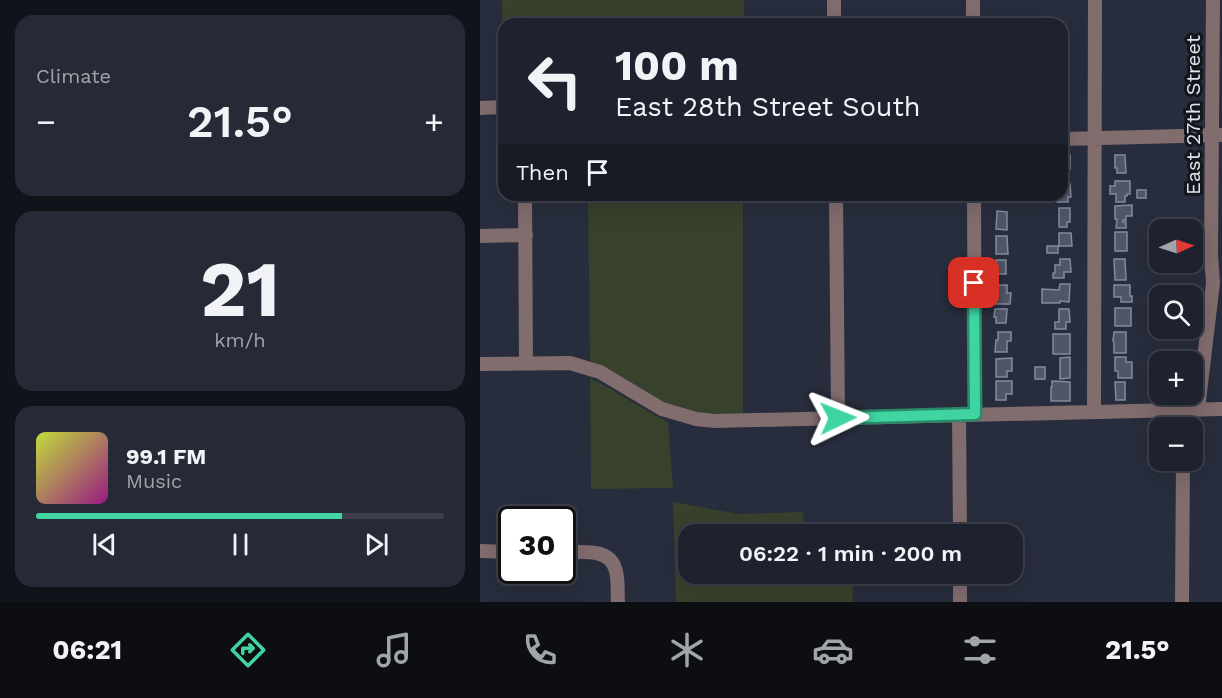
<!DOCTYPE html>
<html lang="en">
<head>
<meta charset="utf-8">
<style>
	:root { --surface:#1e222e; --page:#262a36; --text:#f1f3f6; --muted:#a1a4aa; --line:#3c3f4a; --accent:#3fd4a2 }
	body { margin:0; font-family:"Work Sans",sans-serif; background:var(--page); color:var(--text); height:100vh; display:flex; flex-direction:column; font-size:22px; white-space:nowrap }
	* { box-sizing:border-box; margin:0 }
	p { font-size:20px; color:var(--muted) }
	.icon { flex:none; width:33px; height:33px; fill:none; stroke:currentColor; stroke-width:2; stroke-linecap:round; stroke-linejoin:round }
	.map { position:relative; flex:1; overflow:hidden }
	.drawer { display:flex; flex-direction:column; gap:15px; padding:15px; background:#101319; width:480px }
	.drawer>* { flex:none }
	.guide { position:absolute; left:18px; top:18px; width:570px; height:183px; border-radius:18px; box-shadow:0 6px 24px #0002,0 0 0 2px var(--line); background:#1e222e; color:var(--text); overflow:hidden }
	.needle { width:39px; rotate:87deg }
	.controls { position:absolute; left:669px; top:219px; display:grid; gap:12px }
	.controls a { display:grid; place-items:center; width:54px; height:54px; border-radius:12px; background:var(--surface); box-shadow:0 6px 24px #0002,0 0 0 2px var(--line); font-size:30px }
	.speed { position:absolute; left:18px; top:506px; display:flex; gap:12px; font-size:30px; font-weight:700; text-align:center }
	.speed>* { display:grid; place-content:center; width:78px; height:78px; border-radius:50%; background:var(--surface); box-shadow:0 6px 24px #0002,0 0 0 2px var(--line); line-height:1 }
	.speed .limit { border:3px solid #111; border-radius:9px; background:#fff; color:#111 }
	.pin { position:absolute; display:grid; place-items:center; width:51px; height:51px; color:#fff; margin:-26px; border-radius:12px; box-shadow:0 3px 9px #0006 }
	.me { position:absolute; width:66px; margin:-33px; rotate:88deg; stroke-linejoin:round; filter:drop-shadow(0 0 4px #0008) }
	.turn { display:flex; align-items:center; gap:21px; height:126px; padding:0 18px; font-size:27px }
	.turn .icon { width:78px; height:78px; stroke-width:2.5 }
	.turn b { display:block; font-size:42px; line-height:51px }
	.then { display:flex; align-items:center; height:57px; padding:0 18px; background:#0003; gap:12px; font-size:22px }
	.big { font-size:45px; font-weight:600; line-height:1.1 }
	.drawer .card { flex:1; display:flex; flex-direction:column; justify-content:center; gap:9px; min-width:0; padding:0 21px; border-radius:18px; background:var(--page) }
	.drawer .dial { align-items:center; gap:0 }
	.dial b { font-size:78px; line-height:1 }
	.song { display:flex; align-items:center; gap:18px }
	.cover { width:72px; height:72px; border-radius:9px; background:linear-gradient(135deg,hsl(70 70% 55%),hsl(310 70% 35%)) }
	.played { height:6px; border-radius:3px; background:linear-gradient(90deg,var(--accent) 75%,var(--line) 75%) }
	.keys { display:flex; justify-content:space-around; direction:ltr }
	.heat { display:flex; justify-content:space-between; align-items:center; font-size:33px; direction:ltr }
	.trip { position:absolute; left:198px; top:524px; width:345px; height:60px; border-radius:18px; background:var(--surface); box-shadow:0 6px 24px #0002,0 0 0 2px var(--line); font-weight:600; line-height:60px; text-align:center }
	.menu { display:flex; height:96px; justify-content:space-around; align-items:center; background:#0c0e12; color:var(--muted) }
	.menu .icon { width:42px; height:42px }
	.menu .selected { color:var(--accent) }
	.menu b { font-size:27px; color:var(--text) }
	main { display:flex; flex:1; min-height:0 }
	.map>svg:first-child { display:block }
	.green { fill:#38412c }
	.building { fill:#4f5667; stroke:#838a9d; stroke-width:1.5 }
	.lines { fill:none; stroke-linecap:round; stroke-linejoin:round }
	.minor { stroke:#816c6e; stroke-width:14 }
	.route-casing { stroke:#298a69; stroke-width:15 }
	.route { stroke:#3fd4a2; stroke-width:10 }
	.labels { text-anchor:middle; stroke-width:6; stroke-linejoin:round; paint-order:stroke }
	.street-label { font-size:20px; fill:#e0e4ee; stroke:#13161d }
</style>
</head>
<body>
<main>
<section class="drawer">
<div class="card"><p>Climate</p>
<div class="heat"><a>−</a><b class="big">21.5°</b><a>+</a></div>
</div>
<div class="card dial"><b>21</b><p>km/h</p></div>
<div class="card">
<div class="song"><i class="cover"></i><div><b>99.1 FM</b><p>Music</p></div></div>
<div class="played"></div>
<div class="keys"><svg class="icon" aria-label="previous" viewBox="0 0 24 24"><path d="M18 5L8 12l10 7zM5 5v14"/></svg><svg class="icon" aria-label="pause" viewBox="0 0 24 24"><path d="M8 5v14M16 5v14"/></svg><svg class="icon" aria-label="next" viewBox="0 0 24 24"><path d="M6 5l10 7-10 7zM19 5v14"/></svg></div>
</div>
</section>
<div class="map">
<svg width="742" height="602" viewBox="0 0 742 602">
	<rect width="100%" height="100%" fill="#282d3d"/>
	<path class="green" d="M22 0H264V24H24V40H23Z
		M108 195H263V417L219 413 186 403 134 372 110 361Z
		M110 378C137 391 161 409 188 422L193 488 111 489Z
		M193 502 258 514 323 512 324 534H208V573H372L373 602H196Z"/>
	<path class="building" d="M582 155H590V169H589V174H582Z
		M635 155H645L646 173H637V168H635Z
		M635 181H650V194H647V196H645V202H636V194H630V186H635Z
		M582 184H590L591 197H588V202H577V197L582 195Z
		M657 190H666V198H657Z
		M652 205V216H646V220H643V222H646V228H636L637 219H635V206Z
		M579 208H590V222H587V227H579Z
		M517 211 527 212V230L516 229Z
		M635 232H647V251H635Z
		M579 233H591L592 246H579Z
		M516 236H527L528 254H516Z
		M567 246H578V253H567Z
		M580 259H590L591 272H584V278H573V273H575V265H580Z
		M634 259H645L646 280H635Z
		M516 260H526V274H516Z
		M580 284H590L589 302 580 301V303H562V289L579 290Z
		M516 285H527V293H531L530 304H516Z
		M634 285H650V296H652V302H641V297H634Z
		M635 308H651V326H635Z
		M515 309H527L526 323H516V317H514Z
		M579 309H589L590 322H586V329H575V322H579Z
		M518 332H531V341H527V352H515L516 340H518Z
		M634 332H646V353H634V342L633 341Z
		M573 334H590V354H573Z
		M590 357V378L580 379V358Z
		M635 357H646V362H652V378H638V371H635Z
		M532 358V371H527V377H516V359Z
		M555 367H565V379H555Z
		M516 381H532V394H526V400H516Z
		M572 381 590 382V401H571V387H572Z
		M635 382H645V400H636Z"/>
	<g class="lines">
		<path class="minor" d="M354 0V24
			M493 0V24
			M0 108 24 107
			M582 139 742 135
			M45 195 46 363
			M356 195 358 418
			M494 195 495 414
			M0 236 46 235
			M0 364 90 363 120 372 182 409 216 419 235 421 742 409
			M718 409 733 283 731 255 733 0
			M614 411 615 0
			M479 415 480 534
			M703 428V409
			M0 551 32 552
			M82 552C100 553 128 547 135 568 139 578 137 591 138 602
			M480 602V573
			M702 602 703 460"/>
	</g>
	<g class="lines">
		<g class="route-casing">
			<path id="route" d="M358 418 495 414 494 283"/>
		</g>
		<use href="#route" class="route"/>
	</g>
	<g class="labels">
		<g class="street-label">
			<text transform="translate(713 115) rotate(-90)" y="7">East 27th Street</text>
		</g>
	</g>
</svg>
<div class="controls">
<a><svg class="needle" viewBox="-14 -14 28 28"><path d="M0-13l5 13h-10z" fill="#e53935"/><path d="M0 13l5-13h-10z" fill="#a1a4aa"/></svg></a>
<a><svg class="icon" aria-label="search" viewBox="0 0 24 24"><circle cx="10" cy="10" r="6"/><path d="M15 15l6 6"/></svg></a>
<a>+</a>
<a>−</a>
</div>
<div class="speed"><div class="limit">30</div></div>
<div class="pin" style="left:494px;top:283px;background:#d93025"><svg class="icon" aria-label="arrive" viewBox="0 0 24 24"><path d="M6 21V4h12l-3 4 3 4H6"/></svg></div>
<svg class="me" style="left:358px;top:418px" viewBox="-20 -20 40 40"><path d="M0-17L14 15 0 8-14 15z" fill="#3fd4a2" stroke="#fff" stroke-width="4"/></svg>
<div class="trip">06:22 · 1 min · 200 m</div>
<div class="guide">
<div class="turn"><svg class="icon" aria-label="left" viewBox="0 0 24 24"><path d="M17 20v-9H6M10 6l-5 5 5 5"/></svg><div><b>100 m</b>East 28th Street South</div></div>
<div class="then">Then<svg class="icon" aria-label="arrive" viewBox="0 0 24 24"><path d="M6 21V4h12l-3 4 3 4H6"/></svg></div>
</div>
</div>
</main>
<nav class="menu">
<b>06:21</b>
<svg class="icon selected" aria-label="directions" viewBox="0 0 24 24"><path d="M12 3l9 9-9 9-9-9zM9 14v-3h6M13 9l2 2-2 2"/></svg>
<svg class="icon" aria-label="music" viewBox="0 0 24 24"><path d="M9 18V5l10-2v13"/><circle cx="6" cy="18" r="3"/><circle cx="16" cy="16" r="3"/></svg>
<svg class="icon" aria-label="phone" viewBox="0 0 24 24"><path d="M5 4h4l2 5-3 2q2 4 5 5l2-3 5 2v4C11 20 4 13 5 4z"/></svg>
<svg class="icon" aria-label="climate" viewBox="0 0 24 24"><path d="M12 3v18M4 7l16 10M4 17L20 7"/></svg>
<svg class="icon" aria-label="car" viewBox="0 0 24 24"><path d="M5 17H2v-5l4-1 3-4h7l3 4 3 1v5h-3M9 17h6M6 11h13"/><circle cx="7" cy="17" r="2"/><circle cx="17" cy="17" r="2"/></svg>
<svg class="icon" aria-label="filters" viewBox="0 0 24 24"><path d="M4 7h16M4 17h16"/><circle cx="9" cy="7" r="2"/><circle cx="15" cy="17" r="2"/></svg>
<b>21.5°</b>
</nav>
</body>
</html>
